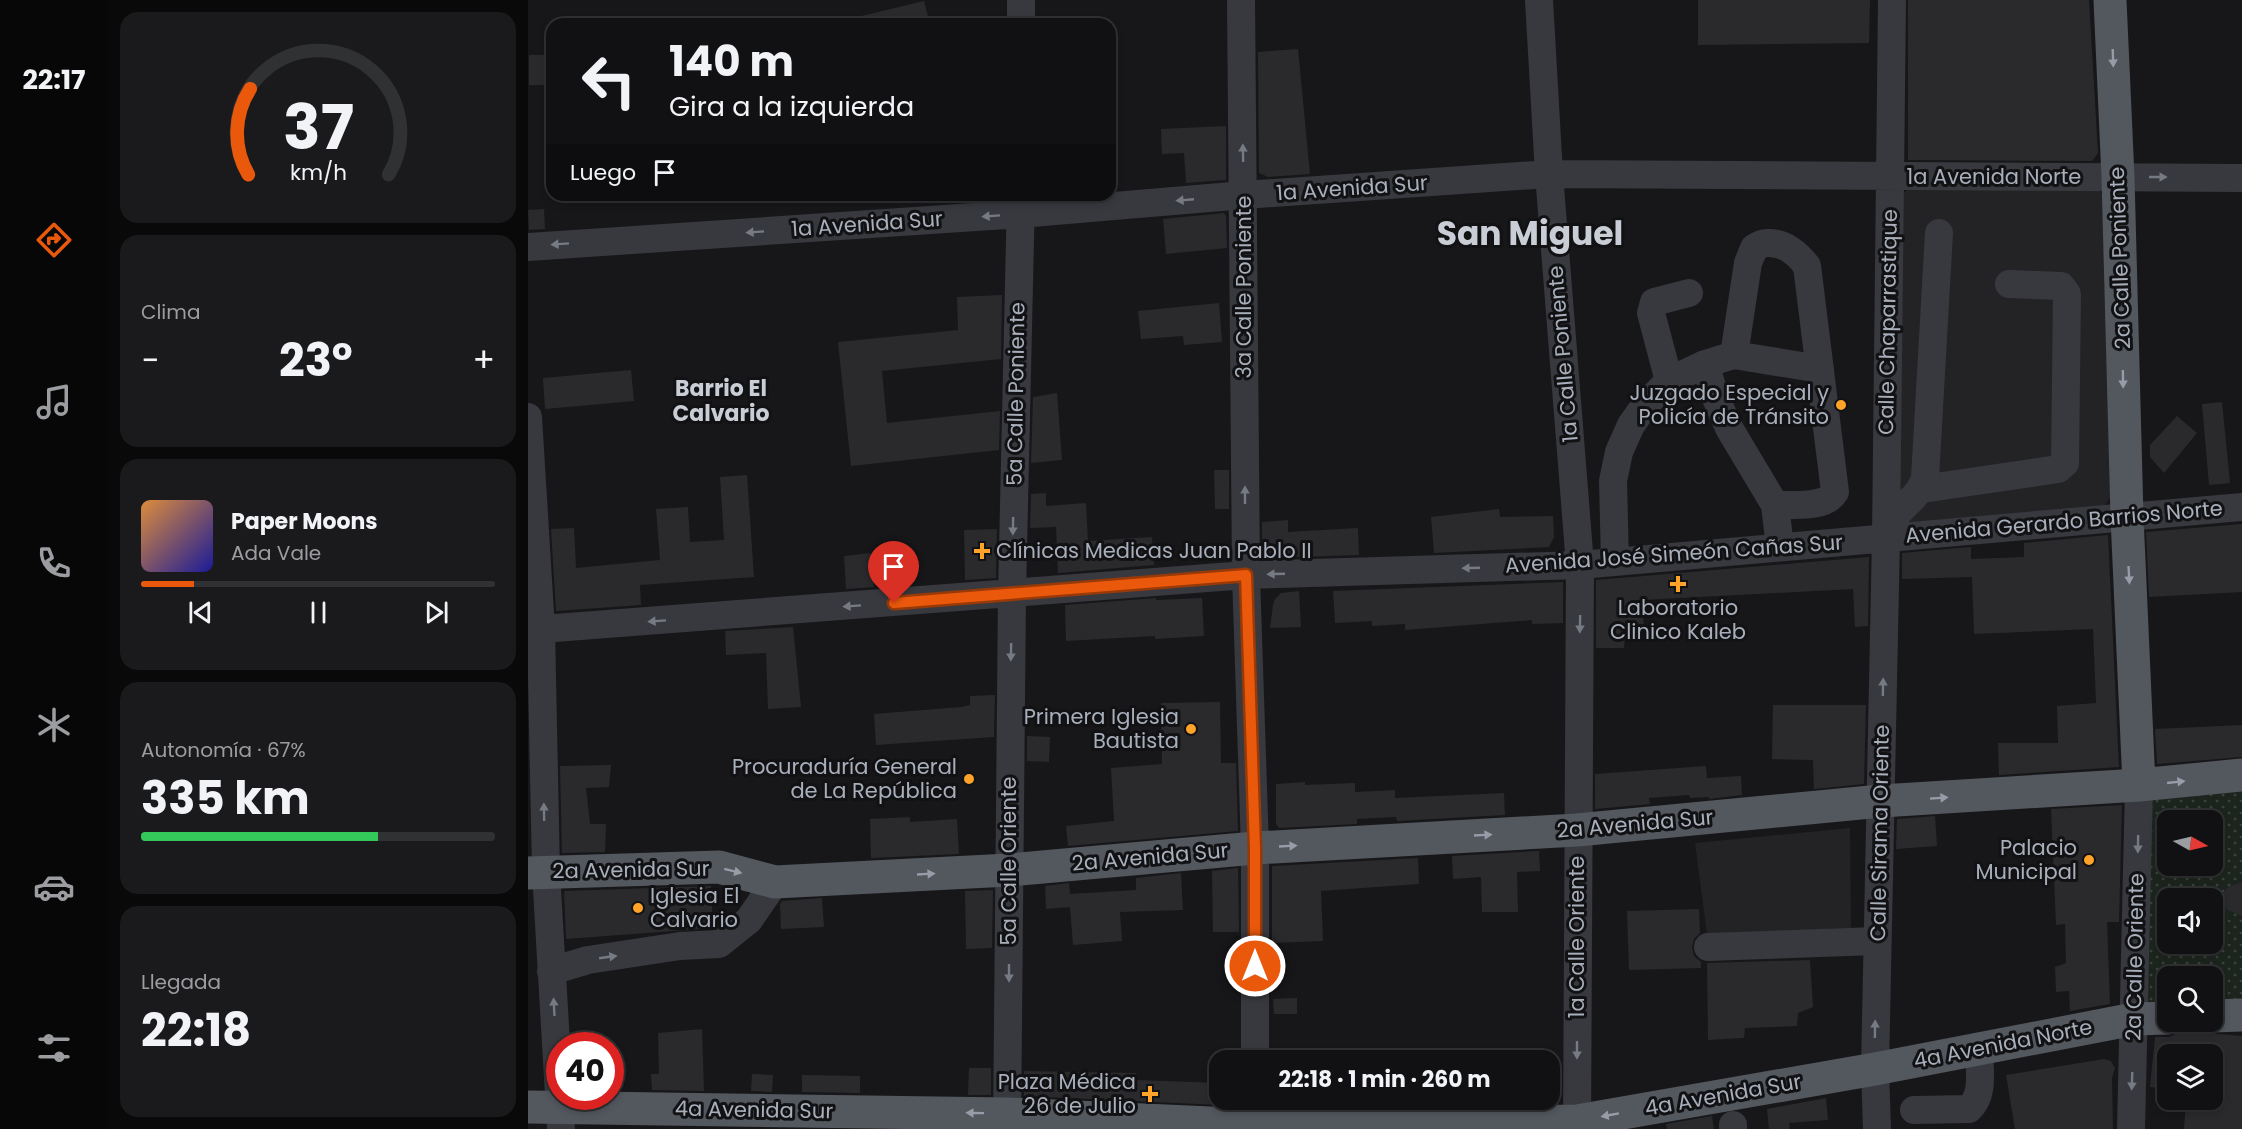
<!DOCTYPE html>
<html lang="es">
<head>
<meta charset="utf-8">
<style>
	:root { --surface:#111113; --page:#1a1a1c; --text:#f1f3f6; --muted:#9c9da0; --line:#303133; --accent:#ea580c }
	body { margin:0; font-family:Poppins,sans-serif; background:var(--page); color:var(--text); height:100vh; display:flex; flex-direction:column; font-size:22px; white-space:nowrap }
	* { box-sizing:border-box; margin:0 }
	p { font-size:20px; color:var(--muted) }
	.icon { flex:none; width:33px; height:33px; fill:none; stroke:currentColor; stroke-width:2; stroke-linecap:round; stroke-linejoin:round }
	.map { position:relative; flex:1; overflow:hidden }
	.details { display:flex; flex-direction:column; gap:12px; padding:12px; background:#09090a; width:420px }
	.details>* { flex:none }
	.hud { position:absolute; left:18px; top:18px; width:570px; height:183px; border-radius:18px; box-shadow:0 3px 9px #0003,0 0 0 2px var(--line); background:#111113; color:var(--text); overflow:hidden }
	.needle { width:39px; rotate:98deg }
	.fabs { position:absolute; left:1629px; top:810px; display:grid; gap:12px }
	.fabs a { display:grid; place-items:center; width:66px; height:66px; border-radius:12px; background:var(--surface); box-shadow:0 3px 9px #0003,0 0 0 2px var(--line); font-size:30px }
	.speed { position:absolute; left:18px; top:1032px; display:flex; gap:12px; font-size:30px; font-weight:700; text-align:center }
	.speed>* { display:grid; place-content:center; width:78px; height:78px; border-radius:50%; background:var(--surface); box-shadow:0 3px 9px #0003,0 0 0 2px var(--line); line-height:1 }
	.speed .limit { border:9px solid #d22; background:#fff; color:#111 }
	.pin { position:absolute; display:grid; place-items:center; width:51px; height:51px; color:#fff; margin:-62px -26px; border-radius:50% 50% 50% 0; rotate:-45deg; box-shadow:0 0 6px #0007 }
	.pin .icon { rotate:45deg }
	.me { position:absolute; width:66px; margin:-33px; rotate:0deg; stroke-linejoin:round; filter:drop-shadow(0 0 4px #0008) }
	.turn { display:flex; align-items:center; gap:21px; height:126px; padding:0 24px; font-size:27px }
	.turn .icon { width:78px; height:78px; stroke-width:2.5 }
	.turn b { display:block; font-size:42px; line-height:51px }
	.then { display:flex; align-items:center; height:57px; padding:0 24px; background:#0003; gap:12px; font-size:22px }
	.big { font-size:45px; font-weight:700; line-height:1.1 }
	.details .card { flex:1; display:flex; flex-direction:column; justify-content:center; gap:9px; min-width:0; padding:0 21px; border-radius:18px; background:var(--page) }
	.details .dial { align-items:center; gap:0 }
	.dial svg { height:156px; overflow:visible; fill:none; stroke:var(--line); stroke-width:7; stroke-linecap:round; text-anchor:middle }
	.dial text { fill:var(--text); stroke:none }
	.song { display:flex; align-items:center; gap:18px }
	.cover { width:72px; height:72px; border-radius:9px; background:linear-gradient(135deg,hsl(30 70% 55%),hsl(240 70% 35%)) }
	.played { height:6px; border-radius:3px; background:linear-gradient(90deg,var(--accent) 15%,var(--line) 15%) }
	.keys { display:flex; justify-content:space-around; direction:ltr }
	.heat { display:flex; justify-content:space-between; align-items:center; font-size:33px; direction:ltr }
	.charge { height:9px; border-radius:4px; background:linear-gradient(90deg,#34c759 67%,var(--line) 0) }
	.trip { position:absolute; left:681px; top:1050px; width:351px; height:60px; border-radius:18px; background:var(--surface); box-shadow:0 3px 9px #0003,0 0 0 2px var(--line); font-weight:700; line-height:60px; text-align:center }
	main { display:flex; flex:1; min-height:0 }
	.menu { display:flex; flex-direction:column; width:108px; justify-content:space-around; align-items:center; background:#070708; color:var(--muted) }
	.menu .icon { width:42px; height:42px }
	.menu .on { color:var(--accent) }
	.menu b { font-size:27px; color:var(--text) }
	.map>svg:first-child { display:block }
	.built { fill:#232326 }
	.park { fill:url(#park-dots); fill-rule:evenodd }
	.building { fill:#2a2a2d }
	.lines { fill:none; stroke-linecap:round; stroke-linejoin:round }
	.minor { stroke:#37393f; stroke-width:28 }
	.major { stroke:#53575e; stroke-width:33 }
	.oneway { fill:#979da8 }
	.oneway2 { fill:#757a83 }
	.route-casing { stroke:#983908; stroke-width:15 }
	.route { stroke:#ea580c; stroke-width:10 }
	.poi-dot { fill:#ffa329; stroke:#121214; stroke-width:2 }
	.labels { text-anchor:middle; stroke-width:6; stroke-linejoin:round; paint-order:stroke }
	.street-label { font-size:21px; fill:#a8afbb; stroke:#121214 }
	.poi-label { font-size:21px; fill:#a8afbb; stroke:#121214; text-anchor:end }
	.neighbourhood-label { font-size:22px; font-weight:bold; fill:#c9ced6; stroke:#121214 }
	.town-label { font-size:33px; font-weight:bold; fill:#c9ced6; stroke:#121214 }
</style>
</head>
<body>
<main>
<nav class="menu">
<b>22:17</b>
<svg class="icon on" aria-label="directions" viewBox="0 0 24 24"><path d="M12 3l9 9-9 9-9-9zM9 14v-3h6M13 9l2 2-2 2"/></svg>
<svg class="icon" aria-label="music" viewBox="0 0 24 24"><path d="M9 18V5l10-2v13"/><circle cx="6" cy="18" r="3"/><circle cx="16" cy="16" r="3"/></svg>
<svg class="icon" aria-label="phone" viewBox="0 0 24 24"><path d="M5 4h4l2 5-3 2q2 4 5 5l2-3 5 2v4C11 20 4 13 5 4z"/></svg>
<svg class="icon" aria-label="climate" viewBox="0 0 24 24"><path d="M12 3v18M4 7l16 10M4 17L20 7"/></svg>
<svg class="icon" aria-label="car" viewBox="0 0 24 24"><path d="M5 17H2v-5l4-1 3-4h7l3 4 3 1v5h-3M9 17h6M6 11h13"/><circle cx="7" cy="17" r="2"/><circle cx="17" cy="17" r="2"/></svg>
<svg class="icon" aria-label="filters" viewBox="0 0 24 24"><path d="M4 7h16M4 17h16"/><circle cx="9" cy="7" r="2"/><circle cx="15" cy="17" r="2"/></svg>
</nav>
<section class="details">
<div class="card dial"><svg viewBox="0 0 100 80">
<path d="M14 69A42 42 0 1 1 86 69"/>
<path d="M14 69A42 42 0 0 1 15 25" stroke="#ea580c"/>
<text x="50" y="56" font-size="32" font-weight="700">37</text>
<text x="50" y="72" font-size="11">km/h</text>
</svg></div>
<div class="card"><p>Clima</p>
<div class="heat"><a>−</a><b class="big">23°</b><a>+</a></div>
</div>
<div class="card">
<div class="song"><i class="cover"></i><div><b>Paper Moons</b><p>Ada Vale</p></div></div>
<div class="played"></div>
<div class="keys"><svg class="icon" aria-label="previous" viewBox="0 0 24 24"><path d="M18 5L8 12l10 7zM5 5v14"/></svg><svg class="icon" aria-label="pause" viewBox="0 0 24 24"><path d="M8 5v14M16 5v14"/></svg><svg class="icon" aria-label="next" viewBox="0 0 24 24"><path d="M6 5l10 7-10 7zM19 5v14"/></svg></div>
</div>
<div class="card"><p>Autonomía · 67%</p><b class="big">335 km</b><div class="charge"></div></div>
<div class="card"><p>Llegada</p><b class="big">22:18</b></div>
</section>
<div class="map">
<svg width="1714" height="1129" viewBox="0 0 1714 1129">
	<defs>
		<pattern id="park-dots" width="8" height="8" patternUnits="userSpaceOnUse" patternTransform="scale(1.5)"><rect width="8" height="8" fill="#1c251d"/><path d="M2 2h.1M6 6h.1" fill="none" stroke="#3a423c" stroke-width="1.8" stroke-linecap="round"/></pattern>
	</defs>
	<rect width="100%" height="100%" fill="#171719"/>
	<path class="built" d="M1566 185 1575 195 1586 492 1576 507 1375 523 1365 513 1369 199 1380 189Z
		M1322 828 1323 928 1179 934 1167 843Z"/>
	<path class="park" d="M1714 775V1015L1685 1016 1684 976H1640L1639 1018 1606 1019 1611 785ZM1640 820H1684V866H1640ZM1640 898H1684V944H1640Z"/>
	<path class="building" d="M1170 0H1342L1341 43 1170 45Z
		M1380 0H1561L1570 153 1564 161 1380 160Z
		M396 1 402 24H326L325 18Z
		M770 49 782 174 740 177 731 173 730 52Z
		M1 55H24V85H1Z
		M698 126V180L658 183 656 153 634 154 633 129Z
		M16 209 17 229 1 230 0 210Z
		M696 213 698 216 699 248 638 254 635 219Z
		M474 295 473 359 354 371 359 423 472 411 471 450 323 466 310 342 430 330 429 297Z
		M691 303 694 342 656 345 655 336 613 339 610 311Z
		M103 370 106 401 17 409 15 378Z
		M529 393 534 460 503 463 505 397Z
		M1694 402 1702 483 1681 485 1674 404Z
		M1649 416 1669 433 1636 473 1622 457V445Z
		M686 470H701V509H687Z
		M219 475 226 577 112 585 113 605 28 611 23 529 46 528 48 568 132 560 128 509 160 507 162 542 196 540 192 477Z
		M518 493V506L558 503 560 541 624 537 626 565 530 573 528 527 502 528 503 494Z
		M971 509 972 517 1025 516 1026 537 1021 547 906 553 903 517Z
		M760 520V532L830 528 831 555 740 558 734 550V522Z
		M1714 524V592L1621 597 1618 532Z
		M469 529 468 578 437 580 436 530Z
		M1580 535 1591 767 1471 775 1470 743H1530L1529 706 1568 703 1565 629 1446 634 1444 577 1374 579V553L1443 547V559L1496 557V543Z
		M343 553 346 587 318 589 316 556Z
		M1341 557 1340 626 1327 627 1325 589 1114 600 1116 630 1097 633 1096 648H1068V580Z
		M1035 582V623L1004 624V620L877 630V624L844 626V621L807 623 805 591Z
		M771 591 773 627 742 628 745 605 747 599 753 593Z
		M628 598V600L674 598 676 636 627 639V636L538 641 537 605Z
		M265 627 273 707 240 709 238 653 198 655 197 631Z
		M467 695 466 737 348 745 346 714 433 707 442 705V696Z
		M692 702 693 763H708L710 831 540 846 538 826 586 821 583 768 634 764 633 703Z
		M1245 705H1338L1336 784 1286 789 1285 760 1244 759Z
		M1714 725V757L1629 764 1627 729Z
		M499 736 522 737 521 762 499 761Z
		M83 765 81 787 58 788 62 824H78L77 852 34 853 32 766Z
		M1178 766 1179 778 1213 776 1214 795 1181 799V797L1162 798 1161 795 1121 798 1122 804 1067 809V774Z
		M777 782V785L827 783V792L867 790V798L976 793 977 815 869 821 868 817 829 819V824L751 828 748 824V784Z
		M1594 805 1591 922H1579L1582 1004 1542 1011 1541 991 1528 992 1527 967 1538 963 1537 924 1528 925 1523 809Z
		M1407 816 1409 846 1368 849 1369 819Z
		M382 817V822L429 819 431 854 343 858 342 819Z
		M1011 851 1012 871 989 872 990 912H954L953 877 925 879 924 856Z
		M890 858 891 884 793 891 795 941 744 943V866Z
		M710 868 711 932H685L684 871Z
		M653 873 655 910 592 912 594 941 545 945 542 907 518 909 517 886 541 883 542 894 608 890V878Z
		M1714 882V916L1698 909 1694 900V895L1700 887Z
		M183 886 185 928 38 939 36 891Z
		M465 890 464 948 438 949 437 891Z
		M294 898 296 927 253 929 252 904 254 901Z
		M1171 909 1172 933 1166 939 1164 947 1166 956 1173 962V968L1101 970 1099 911Z
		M1282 960 1285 1007 1270 1013 1269 1026 1217 1028 1216 1038 1180 1040 1179 963Z
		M769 998V1014H746L745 999Z
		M174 1029 176 1091 124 1090 123 1074H131L130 1033Z
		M1653 1031 1714 1036V1129H1656L1658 1100H1684V1054H1640V1089L1622 1087 1627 1037H1641Z
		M1576 1059 1583 1061 1587 1068 1584 1078 1585 1129H1487L1478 1075Z
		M441 1068H463V1095H440Z
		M496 1071 608 1073V1080L692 1083V1105L496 1096Z
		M224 1074 245 1075 244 1092 223 1091Z
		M274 1075 332 1076V1093L274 1092Z
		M1298 1098 1300 1120 1261 1123 1262 1129H1241L1239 1109Z
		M820 1100H879V1104L820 1105Z
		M1184 1116 1186 1129H1139L1138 1124Z"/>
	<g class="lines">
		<path class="minor" d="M713 0 718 575 727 848V1060
			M1011 0 1021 174 1052 565 1049 1129
			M493 24V0
			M0 247 492 214 716 195 1021 174 1714 178
			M1206 355 1220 263 1226 248C1229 246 1235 243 1239 243 1256 242 1270 254 1279 266L1307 492C1297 509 1265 504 1247 505
			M1177 364 1187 396 1201 428 1247 505 1252 547
			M1141 381 1123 313 1126 302 1161 293
			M0 417 13 629 18 872 33 1129
			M1394 489 1530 469 1537 463 1539 294 1533 286 1481 284
			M1358 537C1362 529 1365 518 1371 512 1382 500 1392 494 1397 478L1411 233
			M1087 562 1085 481 1091 452 1103 425 1118 404 1141 381 1177 364 1206 355 1292 369
			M0 630 718 575 1052 565 1714 507
			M1180 947 1349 941
			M23 971 60 960 152 946 191 944 221 920 247 882
			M727 1100V1129
			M1386 1110 1441 1109C1457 1094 1451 1070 1451 1049
			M1205 1125V1129
			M479 1129 484 594 493 195
			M1349 1129 1347 1069 1358 537 1364 0
			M1603 1129 1611 785"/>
		<path class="major" d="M1582 0 1590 177 1599 517 1611 785
			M0 873 191 867 247 882 481 870 727 848 1049 830 1353 801 1611 785 1714 775
			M1684 1016 1714 1015
			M0 1107 480 1114 727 1125 1049 1121 1347 1069 1606 1019 1640 1018"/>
	</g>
	<defs><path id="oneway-solid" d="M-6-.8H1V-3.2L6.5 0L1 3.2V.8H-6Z" transform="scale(1.5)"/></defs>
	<g class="oneway">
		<use href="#oneway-solid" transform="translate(1585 58) rotate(88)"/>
		<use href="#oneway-solid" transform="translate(1595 379) rotate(89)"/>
		<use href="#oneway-solid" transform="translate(1601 575) rotate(87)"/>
		<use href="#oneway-solid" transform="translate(1648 782) rotate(-6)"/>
		<use href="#oneway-solid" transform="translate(1411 798) rotate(-4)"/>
		<use href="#oneway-solid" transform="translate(955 835) rotate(-3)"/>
		<use href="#oneway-solid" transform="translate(760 846) rotate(-3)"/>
		<use href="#oneway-solid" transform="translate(205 871) rotate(14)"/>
		<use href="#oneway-solid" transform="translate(398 874) rotate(-3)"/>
		<use href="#oneway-solid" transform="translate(447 1113) rotate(-179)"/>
		<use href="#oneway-solid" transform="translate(1082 1115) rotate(170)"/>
	</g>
	<g class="oneway2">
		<use href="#oneway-solid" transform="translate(715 153) rotate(-91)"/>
		<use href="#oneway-solid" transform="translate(1630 177)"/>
		<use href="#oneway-solid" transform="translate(657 200) rotate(175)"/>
		<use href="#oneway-solid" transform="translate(463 216) rotate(176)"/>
		<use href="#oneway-solid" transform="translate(227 232) rotate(176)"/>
		<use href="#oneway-solid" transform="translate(32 244) rotate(176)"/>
		<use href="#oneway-solid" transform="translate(717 495) rotate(-90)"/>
		<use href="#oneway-solid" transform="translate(485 526) rotate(91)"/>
		<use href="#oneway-solid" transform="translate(943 568) rotate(178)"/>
		<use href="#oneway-solid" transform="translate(748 574) rotate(178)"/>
		<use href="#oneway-solid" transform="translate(324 606) rotate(176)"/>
		<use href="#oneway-solid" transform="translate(129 621) rotate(176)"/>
		<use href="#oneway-solid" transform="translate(1052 624) rotate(91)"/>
		<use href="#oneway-solid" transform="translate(483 652) rotate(91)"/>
		<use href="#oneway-solid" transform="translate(1355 687) rotate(-89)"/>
		<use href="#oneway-solid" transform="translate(16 812) rotate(-91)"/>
		<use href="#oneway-solid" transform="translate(1610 844) rotate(91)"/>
		<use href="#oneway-solid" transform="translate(80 957) rotate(-8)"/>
		<use href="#oneway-solid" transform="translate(481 973) rotate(90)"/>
		<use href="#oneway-solid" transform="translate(26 1007) rotate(-93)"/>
		<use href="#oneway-solid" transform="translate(1347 1029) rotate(-89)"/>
		<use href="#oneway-solid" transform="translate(1049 1050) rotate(90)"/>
		<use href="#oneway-solid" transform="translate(1604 1081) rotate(92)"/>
	</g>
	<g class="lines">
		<g class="route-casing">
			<path id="route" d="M366 603 718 575 727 848V966"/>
		</g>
		<use href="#route" class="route"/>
	</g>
	<g class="poi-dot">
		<circle cx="1313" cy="405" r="6"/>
		<path d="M451 542h6v6h6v6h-6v6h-6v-6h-6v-6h6z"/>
		<path d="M1147 575h6v6h6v6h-6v6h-6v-6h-6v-6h6z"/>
		<circle cx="663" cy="729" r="6"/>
		<circle cx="441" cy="779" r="6"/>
		<circle cx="1561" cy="860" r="6"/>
		<circle cx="110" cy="908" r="6"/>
		<path d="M619 1085h6v6h6v6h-6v6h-6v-6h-6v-6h6z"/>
	</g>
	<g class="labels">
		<g class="street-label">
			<text x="1466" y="184">1a Avenida Norte</text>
			<text transform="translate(824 188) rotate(-4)" y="7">1a Avenida Sur</text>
			<text transform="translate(339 224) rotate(-4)" y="7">1a Avenida Sur</text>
			<text transform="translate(1592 258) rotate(-92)" y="7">2a Calle Poniente</text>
			<text transform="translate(716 287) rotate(-90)" y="7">3a Calle Poniente</text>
			<text transform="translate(1360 322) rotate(-89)" y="7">Calle Chaparrastique</text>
			<text transform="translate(1035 354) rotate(-95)" y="7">1a Calle Poniente</text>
			<text transform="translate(488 394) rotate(-89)" y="7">5a Calle Poniente</text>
			<text transform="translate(1536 522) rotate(-5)" y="7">Avenida Gerardo Barrios Norte</text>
			<text transform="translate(1146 554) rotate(-4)" y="7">Avenida José Simeón Cañas Sur</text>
			<text transform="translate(1107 824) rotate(-5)" y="7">2a Avenida Sur</text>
			<text transform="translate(1352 833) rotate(-89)" y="7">Calle Sirama Oriente</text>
			<text transform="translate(622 857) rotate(-5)" y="7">2a Avenida Sur</text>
			<text transform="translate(481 861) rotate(-90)" y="7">5a Calle Oriente</text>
			<text transform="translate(103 870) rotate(-1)" y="7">2a Avenida Sur</text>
			<text transform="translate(1049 937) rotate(-90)" y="7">1a Calle Oriente</text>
			<text transform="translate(1607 957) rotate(-89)" y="7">2a Calle Oriente</text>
			<text transform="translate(1475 1044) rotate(-11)" y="7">4a Avenida Norte</text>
			<text transform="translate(1195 1095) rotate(-10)" y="7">4a Avenida Sur</text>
			<text transform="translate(226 1110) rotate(1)" y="7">4a Avenida Sur</text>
		</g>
		<g class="poi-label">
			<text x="1301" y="400">Juzgado Especial y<tspan x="1301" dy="24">Policía de Tránsito</tspan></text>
			<text x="468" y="558" text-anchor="start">Clínicas Medicas Juan Pablo II</text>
			<text x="1150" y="615" text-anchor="middle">Laboratorio<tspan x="1150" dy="24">Clinico Kaleb</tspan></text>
			<text x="651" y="724">Primera Iglesia<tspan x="651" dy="24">Bautista</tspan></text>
			<text x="429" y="774">Procuraduría General<tspan x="429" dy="24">de La República</tspan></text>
			<text x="1549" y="855">Palacio<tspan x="1549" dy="24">Municipal</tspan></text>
			<text x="122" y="903" text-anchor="start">Iglesia El<tspan x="122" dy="24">Calvario</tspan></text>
			<text x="608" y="1089">Plaza Médica<tspan x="608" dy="24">26 de Julio</tspan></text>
		</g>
		<g class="neighbourhood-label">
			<text x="193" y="396">Barrio El<tspan x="193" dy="25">Calvario</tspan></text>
		</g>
		<g class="town-label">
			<text x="1002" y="245">San Miguel</text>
		</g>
	</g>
</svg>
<div class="fabs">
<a><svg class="needle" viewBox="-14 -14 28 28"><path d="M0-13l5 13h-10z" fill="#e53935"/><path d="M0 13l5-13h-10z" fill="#9c9da0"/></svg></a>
<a><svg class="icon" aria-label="sound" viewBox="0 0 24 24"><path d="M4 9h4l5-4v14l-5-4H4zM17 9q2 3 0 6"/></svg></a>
<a><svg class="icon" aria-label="search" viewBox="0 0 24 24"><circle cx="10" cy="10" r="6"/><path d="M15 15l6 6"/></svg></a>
<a><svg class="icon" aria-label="layers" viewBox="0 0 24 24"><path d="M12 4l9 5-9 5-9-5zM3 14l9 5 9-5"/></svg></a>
</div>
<div class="speed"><div class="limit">40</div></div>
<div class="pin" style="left:366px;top:603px;background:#d93025"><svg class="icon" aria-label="arrive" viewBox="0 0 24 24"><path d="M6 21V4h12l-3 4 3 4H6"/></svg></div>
<svg class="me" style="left:727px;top:966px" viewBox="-20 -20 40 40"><circle r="17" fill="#ea580c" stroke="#fff" stroke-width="3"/><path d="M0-11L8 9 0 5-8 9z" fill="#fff"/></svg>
<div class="trip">22:18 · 1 min · 260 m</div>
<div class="hud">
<div class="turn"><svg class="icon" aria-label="left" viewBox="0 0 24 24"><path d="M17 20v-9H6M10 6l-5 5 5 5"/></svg><div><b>140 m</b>Gira a la izquierda</div></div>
<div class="then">Luego<svg class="icon" aria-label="arrive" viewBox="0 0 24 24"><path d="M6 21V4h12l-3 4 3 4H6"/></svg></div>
</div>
</div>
</main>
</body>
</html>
